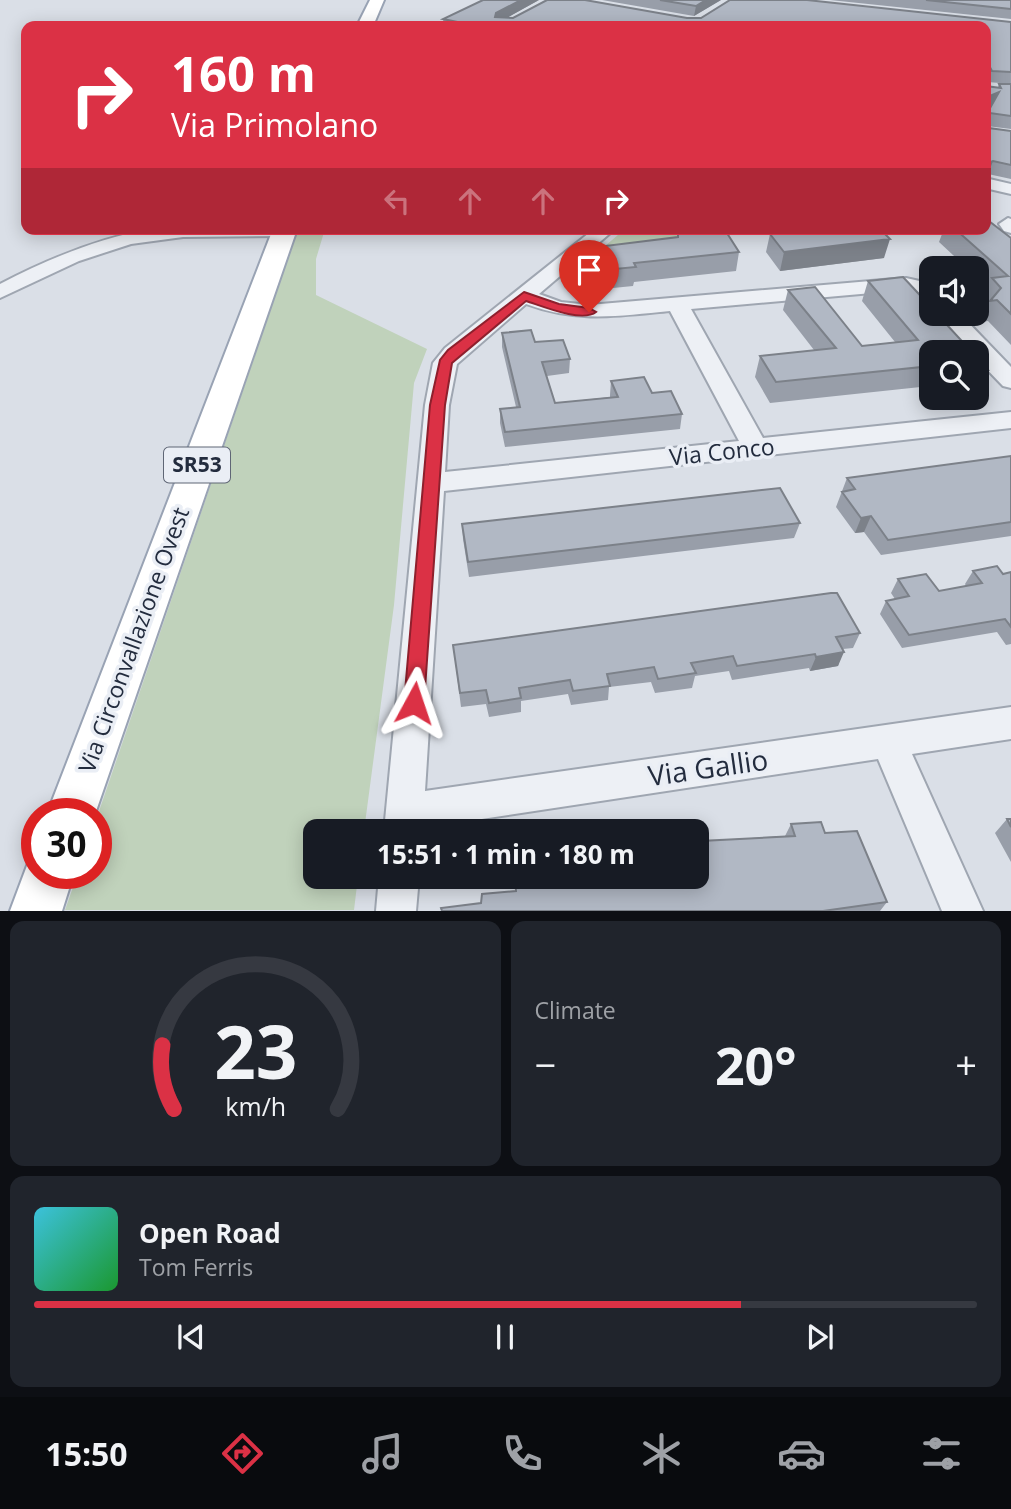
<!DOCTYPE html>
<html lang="en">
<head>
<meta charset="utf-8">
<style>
	:root { --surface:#171b24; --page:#20242c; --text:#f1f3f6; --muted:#9ea1a6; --line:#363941; --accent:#db3145 }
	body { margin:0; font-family:"Open Sans",sans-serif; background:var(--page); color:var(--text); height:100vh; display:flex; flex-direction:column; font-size:26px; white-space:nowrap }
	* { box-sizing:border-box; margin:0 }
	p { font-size:23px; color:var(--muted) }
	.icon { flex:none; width:38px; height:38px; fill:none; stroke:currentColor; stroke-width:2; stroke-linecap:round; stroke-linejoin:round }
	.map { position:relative; height:911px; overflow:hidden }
	.details { display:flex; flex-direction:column; gap:10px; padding:10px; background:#0d0f14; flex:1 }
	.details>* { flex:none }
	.banner { position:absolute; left:21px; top:21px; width:970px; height:214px; border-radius:14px; box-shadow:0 4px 18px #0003; background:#db3145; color:#fff; overflow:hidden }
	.tools { position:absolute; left:919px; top:256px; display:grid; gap:14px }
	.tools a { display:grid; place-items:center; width:70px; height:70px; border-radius:14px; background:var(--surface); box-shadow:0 4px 18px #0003; font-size:35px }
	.speed { position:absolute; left:21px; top:798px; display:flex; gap:14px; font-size:35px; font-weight:700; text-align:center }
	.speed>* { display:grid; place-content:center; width:91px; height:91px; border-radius:50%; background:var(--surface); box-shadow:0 4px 18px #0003; line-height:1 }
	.speed .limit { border:10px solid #d22; background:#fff; color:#111 }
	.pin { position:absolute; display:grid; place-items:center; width:60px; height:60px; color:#fff; margin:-72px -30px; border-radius:50% 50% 50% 0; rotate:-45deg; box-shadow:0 0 7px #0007 }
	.pin .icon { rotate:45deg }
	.me { position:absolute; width:77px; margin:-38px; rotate:5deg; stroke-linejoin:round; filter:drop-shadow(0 0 5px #0008) }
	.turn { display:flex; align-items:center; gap:24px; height:147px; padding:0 35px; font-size:32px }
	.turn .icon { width:91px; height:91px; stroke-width:2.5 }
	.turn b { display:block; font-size:49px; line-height:60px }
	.lanes { display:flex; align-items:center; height:66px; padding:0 35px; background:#0003; justify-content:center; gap:35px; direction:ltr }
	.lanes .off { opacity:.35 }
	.big { font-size:52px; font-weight:700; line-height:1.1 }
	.details .tile { flex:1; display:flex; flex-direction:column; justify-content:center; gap:10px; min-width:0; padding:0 24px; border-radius:14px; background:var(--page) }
	.details .dial { align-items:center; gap:0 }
	.dial svg { height:182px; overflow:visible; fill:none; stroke:var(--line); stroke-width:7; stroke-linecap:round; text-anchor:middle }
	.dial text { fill:var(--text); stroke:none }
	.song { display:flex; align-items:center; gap:21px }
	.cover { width:84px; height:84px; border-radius:10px; background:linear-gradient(135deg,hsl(190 70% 55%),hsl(130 70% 35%)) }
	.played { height:7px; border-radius:4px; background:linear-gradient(90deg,var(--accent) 75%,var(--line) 75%) }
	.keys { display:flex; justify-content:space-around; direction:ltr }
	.heat { display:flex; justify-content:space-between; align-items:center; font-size:38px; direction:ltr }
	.details .tiles { flex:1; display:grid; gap:10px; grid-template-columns:1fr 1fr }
	.tile:last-child { grid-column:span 2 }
	.trip { position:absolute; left:303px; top:819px; width:406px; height:70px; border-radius:14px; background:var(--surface); box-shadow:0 4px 18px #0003; font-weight:700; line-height:70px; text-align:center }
	.tabs { display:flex; height:112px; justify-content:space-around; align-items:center; background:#090b0e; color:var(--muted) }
	.tabs .icon { width:49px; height:49px }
	.tabs .selected { color:var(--accent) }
	.tabs b { font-size:32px; color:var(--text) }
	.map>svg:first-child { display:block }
	.green { fill:#c0d2bb }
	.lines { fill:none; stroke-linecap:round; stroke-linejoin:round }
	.minor-casing { stroke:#9fa6b1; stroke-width:4 }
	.major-casing { stroke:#99a3b4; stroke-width:4 }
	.minor { fill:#edf0f5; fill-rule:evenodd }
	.major { fill:#fff; fill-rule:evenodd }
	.wall { fill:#989ea9 }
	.shaded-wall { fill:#7c8189 }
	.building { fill:#b1b8c4; stroke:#7c8189; stroke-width:2 }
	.route { fill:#db3145; stroke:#8e202d; stroke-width:2 }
	.labels { text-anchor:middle; stroke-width:7; stroke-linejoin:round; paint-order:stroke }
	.shield { fill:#eaeef5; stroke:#5f6675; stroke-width:2 }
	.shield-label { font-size:21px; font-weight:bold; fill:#232c3e }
	.street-label { font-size:23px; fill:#232c3e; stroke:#eaeef5 }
	.near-street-label { font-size:28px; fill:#232c3e; stroke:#eaeef5 }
</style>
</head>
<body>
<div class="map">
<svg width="1011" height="911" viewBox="0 0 1011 911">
	<rect width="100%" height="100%" fill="#dadfe7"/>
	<path class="green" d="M298 229H325L316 259V295L427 349 414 383 394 605 364 831H315V877H358L354 910H65L78 873H96V820Z
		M625 229H787L605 246Z"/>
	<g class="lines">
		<g class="minor-casing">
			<path id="minor" d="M985 178 1011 184V194L985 188Z
				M1008 218 1011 219V233L1004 231 999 224Z
				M150 229 295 230 285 236 183 237 131 244 79 261 0 298V284C48 259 96 239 150 229Z
				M594 229H615L539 294 561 302 589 305 906 278 924 282 931 286V302L906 290 691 309 763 438 1011 412V428L444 491 425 791 1011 707V739L912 754 983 911H942L878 759 422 828V831H384L425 405 433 363 445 348ZM526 304C577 323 618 316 670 311L739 441 445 472 449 405 457 364Z
				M936 313H959L1011 367V388L1003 386 976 358V352H971Z
				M379 877H419L416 911H376Z"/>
		</g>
		<g class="major-casing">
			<path id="major" d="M370 0H384L373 26H357Z
				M273 229H297L95 814H47Z
				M37 853V873H74L62 911H10L31 855Z"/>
		</g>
		<use href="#minor" class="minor"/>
		<use href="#major" class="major"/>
	</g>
	<path class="wall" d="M539 0 506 18H687L1011 22V84L988 82 985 77V26H444L443 19Z
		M602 0H721L694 16Z
		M830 0H1011V19Z
		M999 84H1011V129L987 126 989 128 1011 131V179L988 174 985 175V117L992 105Z
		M944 229H985L1011 238V345L988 321 981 322 989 305 983 299 988 287 976 277V268H967L939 242Z
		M678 234 739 252 736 271 634 282 633 286 613 288 604 265 605 246 677 237Z
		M770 234 884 258 780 271 766 252Z
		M868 281 931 352V387L930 386 770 403 755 377 760 356 814 350 783 310 788 290 862 346 895 342 862 301Z
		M502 333 535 342 570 359 569 373 547 376 555 403 610 397V395L611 381 652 393 682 414 680 429 505 447 500 423V409L516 407 502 347Z
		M976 357 988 370 978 391H976Z
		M1011 456V536L881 555 864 532 855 533 836 507 847 478Z
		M800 523 794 538 469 577 463 539 462 524Z
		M973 571 1003 574 1011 572V644L1006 645 997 632 902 648 880 614 886 601 895 599 891 593 898 579 939 591 966 586 965 584Z
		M860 633 853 648 843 649 838 666 810 671 809 668 732 680 729 671 695 676 692 688 655 693 651 682 609 687 608 700 571 705 568 694 521 701V712L489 717 486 704 461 707 453 645Z
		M1007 819H1011V862L995 833Z
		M791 824 825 833 887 902 880 911H442L481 903 515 891V878L546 879 696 877 697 852 701 841 785 836Z"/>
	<path class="shaded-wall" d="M521 0H539L496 24V13Z
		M706 0H721L694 16 696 6Z
		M999 92 994 103 985 108V98Z
		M993 161 988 174 985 175V169L988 163Z
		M890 239 884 258 780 271 784 252Z
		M871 516 864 532 855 533 861 518Z
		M844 652 838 666 810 671 816 657Z"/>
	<path class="building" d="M483 0H521L496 13 495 17 513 18 547 0H585L687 18H701L730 0H807L1011 22V72L992 71 985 58V26H477L443 19Z
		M660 0H706L696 6Z
		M926 0H1011V9Z
		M999 84H1011V116L990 113 987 116V126L989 128 1011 131V165L993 161 988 163 985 169V117L999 92 985 98V86L1001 88Z
		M985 218 1011 238V314L997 300 990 301 1001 288 992 278 1008 276 955 229H985Z
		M801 229H880L890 239 784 252 770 234Z
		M725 230 739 252 634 263 636 267 615 269 605 246 678 237V234Z
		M903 277 931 307V313H936L972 352H931V366L776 382 760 356 836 348 788 290 815 287 862 346 918 340 868 281Z
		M531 330 535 342 563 340 570 359 542 362 555 403 618 397 611 381 644 377 652 393 671 391 682 414 505 432 500 409 520 407 502 333Z
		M976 357 988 370 976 371Z
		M1011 456V522L888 540 871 516 861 518 842 492 855 489 847 478Z
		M780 488 800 523 468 562 462 524Z
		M997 566 1003 574 1011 572V627L1005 619 909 635 886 601 909 596 898 579 926 574 939 591 982 583 973 571Z
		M831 593H837L860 633 836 637 844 652 816 657 815 654 737 666 733 656 691 663 696 673 658 679 654 667 607 674 610 686 573 691 570 680 519 688 521 698 489 703 486 690 460 693 453 645Z
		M1007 819H1011V827Z
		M821 822 825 833 857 831 887 902 823 911H442L441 908 481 903 482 894 516 891 515 878 545 877 546 879 561 877H696V852H704L701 841 795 836 791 824Z"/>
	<path class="route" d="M524 292 559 304 589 308 596 312C582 323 542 306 526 301L452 363 445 405 424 703 421 709 414 712 407 709 404 703 430 405 440 360 448 350Z"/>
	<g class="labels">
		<rect class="shield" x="164" y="447.5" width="66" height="35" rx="5"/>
		<g class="shield-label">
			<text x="197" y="472">SR53</text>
		</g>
		<g class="street-label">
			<text transform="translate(722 452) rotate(-6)" y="8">Via Conco</text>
			<text transform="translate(134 640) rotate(-70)" y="8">Via Circonvallazione Ovest</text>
		</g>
		<g class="near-street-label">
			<text transform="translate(708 768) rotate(-8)" y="10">Via Gallio</text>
		</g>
	</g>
</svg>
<div class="tools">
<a><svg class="icon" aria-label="sound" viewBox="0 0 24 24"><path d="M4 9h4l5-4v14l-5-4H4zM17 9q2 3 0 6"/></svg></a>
<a><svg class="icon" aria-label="search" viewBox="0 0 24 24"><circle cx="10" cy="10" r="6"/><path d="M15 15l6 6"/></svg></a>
</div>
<div class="speed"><div class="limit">30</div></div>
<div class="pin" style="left:589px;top:312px;background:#d93025"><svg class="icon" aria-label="arrive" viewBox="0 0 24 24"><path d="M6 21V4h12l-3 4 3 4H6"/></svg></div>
<svg class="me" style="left:414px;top:703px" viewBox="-20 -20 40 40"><path d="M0-17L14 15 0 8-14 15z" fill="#db3145" stroke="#fff" stroke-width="4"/></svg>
<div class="trip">15:51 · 1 min · 180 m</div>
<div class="banner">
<div class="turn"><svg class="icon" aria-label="right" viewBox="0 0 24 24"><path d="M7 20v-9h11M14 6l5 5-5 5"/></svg><div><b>160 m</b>Via Primolano</div></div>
<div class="lanes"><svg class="icon off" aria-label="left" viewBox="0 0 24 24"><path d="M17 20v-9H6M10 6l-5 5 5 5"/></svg><svg class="icon off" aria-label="ahead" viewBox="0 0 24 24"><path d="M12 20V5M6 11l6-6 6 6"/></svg><svg class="icon off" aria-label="ahead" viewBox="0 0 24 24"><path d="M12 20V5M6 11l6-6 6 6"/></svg><svg class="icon" aria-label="right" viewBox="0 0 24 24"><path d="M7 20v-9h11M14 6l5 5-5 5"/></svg></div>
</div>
</div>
<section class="details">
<div class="tiles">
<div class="tile dial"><svg viewBox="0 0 100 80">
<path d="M14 69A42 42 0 1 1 86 69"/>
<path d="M14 69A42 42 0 0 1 9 41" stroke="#db3145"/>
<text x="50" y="56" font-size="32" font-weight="700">23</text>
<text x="50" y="72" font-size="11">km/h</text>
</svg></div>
<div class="tile"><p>Climate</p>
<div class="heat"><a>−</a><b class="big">20°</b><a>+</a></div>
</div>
<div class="tile">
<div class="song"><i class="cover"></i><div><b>Open Road</b><p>Tom Ferris</p></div></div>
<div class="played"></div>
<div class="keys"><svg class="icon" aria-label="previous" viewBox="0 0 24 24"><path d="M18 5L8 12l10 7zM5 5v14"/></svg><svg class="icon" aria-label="pause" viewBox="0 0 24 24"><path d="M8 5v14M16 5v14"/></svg><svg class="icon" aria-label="next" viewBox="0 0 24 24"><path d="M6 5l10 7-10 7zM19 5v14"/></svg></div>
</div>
</div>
</section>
<nav class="tabs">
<b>15:50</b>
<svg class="icon selected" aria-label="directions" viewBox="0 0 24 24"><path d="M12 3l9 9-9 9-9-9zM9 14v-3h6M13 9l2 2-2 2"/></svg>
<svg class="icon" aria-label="music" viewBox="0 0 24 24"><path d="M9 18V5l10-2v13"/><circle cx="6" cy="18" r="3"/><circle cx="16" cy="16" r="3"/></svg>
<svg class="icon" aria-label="phone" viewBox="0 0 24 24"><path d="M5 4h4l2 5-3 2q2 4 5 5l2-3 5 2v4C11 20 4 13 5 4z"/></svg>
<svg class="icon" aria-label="climate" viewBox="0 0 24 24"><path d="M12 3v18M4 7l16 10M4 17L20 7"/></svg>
<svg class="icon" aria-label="car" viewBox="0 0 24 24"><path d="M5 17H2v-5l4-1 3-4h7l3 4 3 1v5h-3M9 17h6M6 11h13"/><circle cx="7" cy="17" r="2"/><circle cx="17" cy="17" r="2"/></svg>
<svg class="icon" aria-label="filters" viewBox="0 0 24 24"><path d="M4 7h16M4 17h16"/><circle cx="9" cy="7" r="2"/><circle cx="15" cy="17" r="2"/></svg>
</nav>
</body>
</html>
